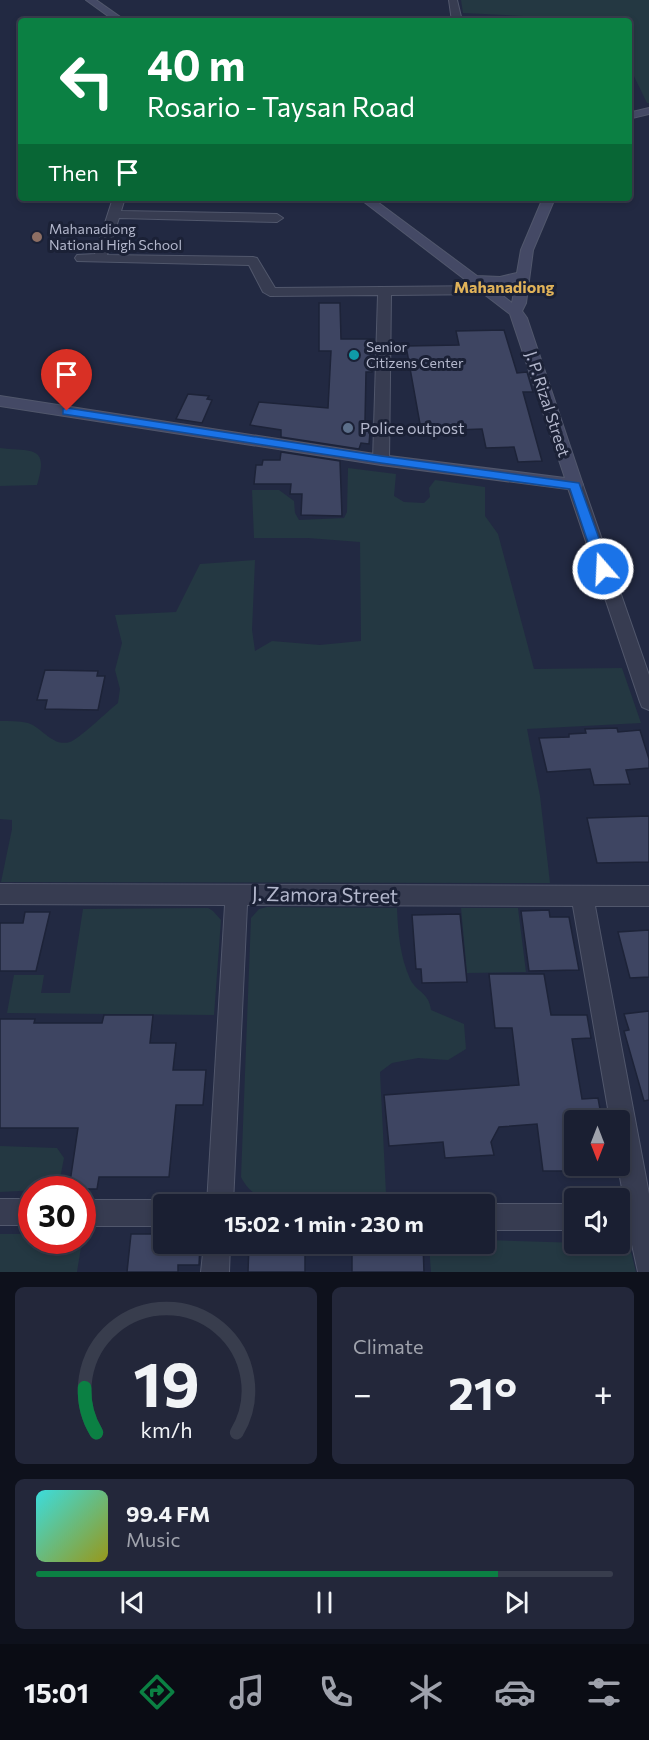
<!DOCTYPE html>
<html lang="en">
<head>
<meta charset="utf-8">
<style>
	:root { --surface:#1a1f32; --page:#23273a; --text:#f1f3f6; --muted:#9fa2ac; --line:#383d4d; --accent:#0b8043 }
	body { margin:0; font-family:Commissioner,sans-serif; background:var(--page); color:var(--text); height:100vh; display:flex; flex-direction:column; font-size:22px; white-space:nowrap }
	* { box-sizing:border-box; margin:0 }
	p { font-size:20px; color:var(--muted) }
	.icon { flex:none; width:33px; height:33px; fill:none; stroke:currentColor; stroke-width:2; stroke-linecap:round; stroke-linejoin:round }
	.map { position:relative; height:1272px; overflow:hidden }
	.drawer { display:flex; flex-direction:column; gap:15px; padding:15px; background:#0e111c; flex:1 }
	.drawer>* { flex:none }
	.guide { position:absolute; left:18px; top:18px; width:614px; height:183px; border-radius:6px; box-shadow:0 3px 9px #0003,0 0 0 2px var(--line); background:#0b8043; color:#fff; overflow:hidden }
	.needle { width:39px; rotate:180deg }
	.tools { position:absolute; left:564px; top:1110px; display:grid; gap:12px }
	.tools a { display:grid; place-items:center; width:66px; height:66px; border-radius:6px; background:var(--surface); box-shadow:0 3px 9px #0003,0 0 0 2px var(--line); font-size:30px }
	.speed { position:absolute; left:18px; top:1176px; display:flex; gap:12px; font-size:30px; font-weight:700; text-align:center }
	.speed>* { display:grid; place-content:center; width:78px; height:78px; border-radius:50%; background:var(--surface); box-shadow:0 3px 9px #0003,0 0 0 2px var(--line); line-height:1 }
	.speed .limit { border:9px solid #d22; background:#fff; color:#111 }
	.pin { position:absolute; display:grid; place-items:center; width:51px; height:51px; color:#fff; margin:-62px -26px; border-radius:50% 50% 50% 0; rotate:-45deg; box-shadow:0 0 6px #0007 }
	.pin .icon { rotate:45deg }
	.me { position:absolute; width:66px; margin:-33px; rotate:341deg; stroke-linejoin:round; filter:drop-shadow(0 0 4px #0008) }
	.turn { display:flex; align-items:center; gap:21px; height:126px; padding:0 30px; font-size:27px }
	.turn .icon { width:78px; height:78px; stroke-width:2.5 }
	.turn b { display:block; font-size:42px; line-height:51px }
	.then { display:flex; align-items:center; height:57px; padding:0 30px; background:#0003; gap:12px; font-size:22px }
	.big { font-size:45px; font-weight:700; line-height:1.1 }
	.drawer .tile { flex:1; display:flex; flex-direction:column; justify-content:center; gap:9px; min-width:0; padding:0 21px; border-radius:9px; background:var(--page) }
	.drawer .dial { align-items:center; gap:0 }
	.dial svg { height:156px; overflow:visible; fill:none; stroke:var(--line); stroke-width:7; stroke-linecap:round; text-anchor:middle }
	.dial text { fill:var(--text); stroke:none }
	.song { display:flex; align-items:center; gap:18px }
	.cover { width:72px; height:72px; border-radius:9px; background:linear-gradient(135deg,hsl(180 70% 55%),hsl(60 70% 35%)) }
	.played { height:6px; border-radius:3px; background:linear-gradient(90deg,var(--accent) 80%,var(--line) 80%) }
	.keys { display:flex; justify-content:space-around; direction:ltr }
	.heat { display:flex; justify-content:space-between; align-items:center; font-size:33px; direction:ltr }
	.drawer .tiles { flex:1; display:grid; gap:15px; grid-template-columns:1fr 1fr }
	.tile:last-child { grid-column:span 2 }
	.trip { position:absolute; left:153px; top:1194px; width:342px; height:60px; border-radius:6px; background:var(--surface); box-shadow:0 3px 9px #0003,0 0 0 2px var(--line); font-weight:700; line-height:60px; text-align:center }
	.tab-bar { display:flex; height:96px; justify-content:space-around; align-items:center; background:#0a0c14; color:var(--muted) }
	.tab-bar .icon { width:42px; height:42px }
	.tab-bar .on { color:var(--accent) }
	.tab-bar b { font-size:27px; color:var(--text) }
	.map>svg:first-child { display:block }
	.green { fill:#243842 }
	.building { fill:#3e4562; stroke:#1d2338; stroke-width:1.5 }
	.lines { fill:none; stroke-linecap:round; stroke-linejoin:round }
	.street-casing { stroke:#51576c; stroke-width:2 }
	.secondary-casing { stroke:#51576c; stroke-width:2 }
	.street { fill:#373c51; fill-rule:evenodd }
	.secondary { fill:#444965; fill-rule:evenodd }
	.route { fill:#1a73e8; stroke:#114b97; stroke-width:1.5 }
	.education-dot { fill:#8d6e63; stroke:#1b2136; stroke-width:2 }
	.culture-dot { fill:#0f9aa8; stroke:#1b2136; stroke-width:2 }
	.service-dot { fill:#5c6f8a; stroke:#1b2136; stroke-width:2 }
	.labels { text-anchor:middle; stroke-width:6; stroke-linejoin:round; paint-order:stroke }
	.far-poi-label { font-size:14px; fill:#b3b7cc; stroke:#1b2136; text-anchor:start }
	.far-quarter-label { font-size:16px; font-weight:bold; fill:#e0b259; stroke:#1b2136 }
	.street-label { font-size:16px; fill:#b3b7cc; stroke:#1b2136 }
	.poi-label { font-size:16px; fill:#b3b7cc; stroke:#1b2136; text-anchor:start }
	.near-street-label { font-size:20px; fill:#b3b7cc; stroke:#1b2136 }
</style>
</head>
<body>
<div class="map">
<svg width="649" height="1272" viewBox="0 0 649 1272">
	<rect width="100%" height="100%" fill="#222942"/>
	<path class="green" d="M461 0H649V103H647L629 66V38H632L629 31 628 21 463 13Z
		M0 448C33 452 49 445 37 485L0 486Z
		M348 468 396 474 394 496 404 502 424 503 430 497 429 488 435 480 485 487V516L498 534 534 669 622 668 641 723 527 729 540 796 550 883 1 882 12 829V820L0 819V721C9 721 19 721 28 723 43 728 52 747 70 742 79 739 108 711 118 703L120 689 115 670 122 643 115 615 176 612 200 564 255 560 252 630 255 651 272 641 320 645 361 641 360 542 308 538H254L252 490H279L294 501 295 513 299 520 344 518 347 512Z
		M267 907 397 908C398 933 400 956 410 979 417 993 429 992 431 1010L464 1024 466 1049 448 1060 418 1058 392 1063 380 1072 386 1194 272 1199C257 1197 248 1191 241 1177L251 918 259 909Z
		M208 908 213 911 221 920 214 1015 7 1013 14 975H44L41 993H70L83 909Z
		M461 908H518L526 972 467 973Z
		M0 1146 57 1148 64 1158 58 1189 0 1192Z
		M0 1234H31L32 1240 82 1241 77 1272H0Z
		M485 1240 613 1244 631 1252 636 1272H431L429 1244H484Z"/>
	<path class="building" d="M319 303H340L341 339H374L372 372H366L365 421H371L369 444 361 443 359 449 281 437V430L250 425 259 402 328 408 331 351H319Z
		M504 330 517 373 527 372 533 392H523L542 461 518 462 514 447 486 448 482 429 427 431 426 424H420L406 346 459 345 456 331Z
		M188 394 209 396 207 399 212 400 202 423 176 419Z
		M281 452 340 461 342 516 301 515 302 494H290L291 484H254L256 465H262L263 460H280Z
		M45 670 98 671 97 676H105L98 710 45 709 47 700H37Z
		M617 728 618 732 640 730 649 759V768L626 770 630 784 594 785 590 769 547 772 539 738 569 737V734L586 733 585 729Z
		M649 816V862L597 863 587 818Z
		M549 910 550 917H569L579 970 529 971 521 911Z
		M25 912H50L36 971H0V923H23Z
		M460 914 467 982 422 983 421 969H416L412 915Z
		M649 930V977L630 978 618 932Z
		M489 974H544L551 1015H587L591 1038 572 1039 582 1099 598 1098 602 1120H574V1171H543L537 1124 499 1127 491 1142 494 1155 445 1158 443 1142 389 1146 384 1095 519 1085 512 1028H495Z
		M649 1011V1100L644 1101 624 1031 629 1030 624 1014Z
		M104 1015H153L150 1043H176L173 1070H206L203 1105H176L169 1177H99L97 1189H69L78 1128H0V1019H35L34 1023H102Z
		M131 1234H162L161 1244H200L199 1265H178V1272H127Z
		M249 1244H305V1272H248Z
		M396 1244H423L424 1272H352V1254H396Z"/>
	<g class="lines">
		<g class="street-casing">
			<path id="street" d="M449 0H457L462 21H452Z
				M113 198H125L121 211 277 214 283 218 277 222 119 218 107 255 253 257 257 258 275 288 489 286 495 290 489 294 391 295 389 460 381 465 373 460 378 295 270 296 263 292 249 265 77 261 75 258 77 255 95 254Z
				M575 480 581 481 583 485 649 675V710L642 707 640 702 567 485 569 481Z
				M0 884 649 886V906H595L649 1194V1272H638L629 1231H620V1205H625L618 1166 620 1120H610L573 906 247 905 233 1204H207L225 905 0 904Z
				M0 1199H32V1225H0Z
				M82 1200H164L174 1204H164V1226H82Z
				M482 1204H574V1230H484V1204Z
				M204 1244H230L229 1272H201Z"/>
		</g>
		<g class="secondary-casing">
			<path id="secondary" d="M86 0H96L126 21H115Z
				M649 108V114L628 119V113Z
				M359 198H372L477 276 500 277 517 273 521 250 543 198H555L533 250 526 303 522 311 527 318 583 485 581 489 575 490 381 465 0 406V396L381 455 565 478 510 314ZM516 281 512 303 488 284 500 285Z"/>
		</g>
		<use href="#street" class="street"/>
		<use href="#secondary" class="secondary"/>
	</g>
	<path class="route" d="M67 408 381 456 579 483 610 569 603 574 597 569 570 489 381 463 63 414V409Z"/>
	<circle class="education-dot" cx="37" cy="237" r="6"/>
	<circle class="culture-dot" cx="354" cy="355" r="6"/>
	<circle class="service-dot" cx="348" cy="428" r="6"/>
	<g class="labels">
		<g class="far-poi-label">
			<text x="49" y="234">Mahanadiong<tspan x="49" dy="16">National High School</tspan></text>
			<text x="366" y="352">Senior<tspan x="366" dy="16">Citizens Center</tspan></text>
		</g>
		<g class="far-quarter-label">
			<text x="504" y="293">Mahanadiong</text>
		</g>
		<g class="street-label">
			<text transform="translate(548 404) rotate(72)" y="6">J. P. Rizal Street</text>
		</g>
		<g class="poi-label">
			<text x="360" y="434">Police outpost</text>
		</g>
		<g class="near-street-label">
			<text transform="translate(325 895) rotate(1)" y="7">J. Zamora Street</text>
		</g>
	</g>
</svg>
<div class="tools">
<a><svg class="needle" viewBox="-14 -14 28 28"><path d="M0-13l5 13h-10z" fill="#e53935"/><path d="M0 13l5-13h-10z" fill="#9fa2ac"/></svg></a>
<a><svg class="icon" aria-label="sound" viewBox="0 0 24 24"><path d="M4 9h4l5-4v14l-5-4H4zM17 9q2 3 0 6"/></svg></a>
</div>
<div class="speed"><div class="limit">30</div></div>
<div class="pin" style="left:67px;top:411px;background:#d93025"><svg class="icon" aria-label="arrive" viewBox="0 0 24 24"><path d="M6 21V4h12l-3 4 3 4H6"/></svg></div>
<svg class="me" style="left:603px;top:569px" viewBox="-20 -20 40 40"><circle r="17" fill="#1a73e8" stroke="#fff" stroke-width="3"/><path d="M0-11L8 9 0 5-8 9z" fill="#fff"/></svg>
<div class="trip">15:02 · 1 min · 230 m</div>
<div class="guide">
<div class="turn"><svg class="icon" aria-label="left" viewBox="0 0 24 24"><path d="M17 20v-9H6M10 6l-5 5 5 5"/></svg><div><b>40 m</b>Rosario - Taysan Road</div></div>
<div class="then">Then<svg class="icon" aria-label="arrive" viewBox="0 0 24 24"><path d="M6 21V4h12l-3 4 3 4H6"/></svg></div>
</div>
</div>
<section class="drawer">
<div class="tiles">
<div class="tile dial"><svg viewBox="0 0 100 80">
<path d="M14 69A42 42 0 1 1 86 69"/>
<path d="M14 69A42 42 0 0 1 8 46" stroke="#0b8043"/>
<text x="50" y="56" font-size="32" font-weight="700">19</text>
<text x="50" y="72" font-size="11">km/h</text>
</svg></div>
<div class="tile"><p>Climate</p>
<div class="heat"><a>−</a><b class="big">21°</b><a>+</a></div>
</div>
<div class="tile">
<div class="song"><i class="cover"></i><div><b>99.4 FM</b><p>Music</p></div></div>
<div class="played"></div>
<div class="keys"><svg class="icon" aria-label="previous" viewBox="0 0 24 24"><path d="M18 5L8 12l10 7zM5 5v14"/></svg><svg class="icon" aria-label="pause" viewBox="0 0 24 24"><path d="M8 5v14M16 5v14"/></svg><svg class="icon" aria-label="next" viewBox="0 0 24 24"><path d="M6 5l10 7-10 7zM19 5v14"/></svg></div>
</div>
</div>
</section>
<nav class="tab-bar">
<b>15:01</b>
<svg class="icon on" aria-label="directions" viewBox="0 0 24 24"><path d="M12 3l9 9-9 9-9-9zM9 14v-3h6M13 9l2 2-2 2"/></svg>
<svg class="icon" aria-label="music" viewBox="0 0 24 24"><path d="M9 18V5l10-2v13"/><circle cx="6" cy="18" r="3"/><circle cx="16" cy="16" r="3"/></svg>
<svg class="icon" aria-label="phone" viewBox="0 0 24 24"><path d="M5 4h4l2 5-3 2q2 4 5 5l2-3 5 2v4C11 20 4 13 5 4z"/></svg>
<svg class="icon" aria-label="climate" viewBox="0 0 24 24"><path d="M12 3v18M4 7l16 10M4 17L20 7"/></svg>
<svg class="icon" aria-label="car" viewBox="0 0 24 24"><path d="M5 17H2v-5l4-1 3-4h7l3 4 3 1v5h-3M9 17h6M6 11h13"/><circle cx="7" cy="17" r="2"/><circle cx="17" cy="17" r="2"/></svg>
<svg class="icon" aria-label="filters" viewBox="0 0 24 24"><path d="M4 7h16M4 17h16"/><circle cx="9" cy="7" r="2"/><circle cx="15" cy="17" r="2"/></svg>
</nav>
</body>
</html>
